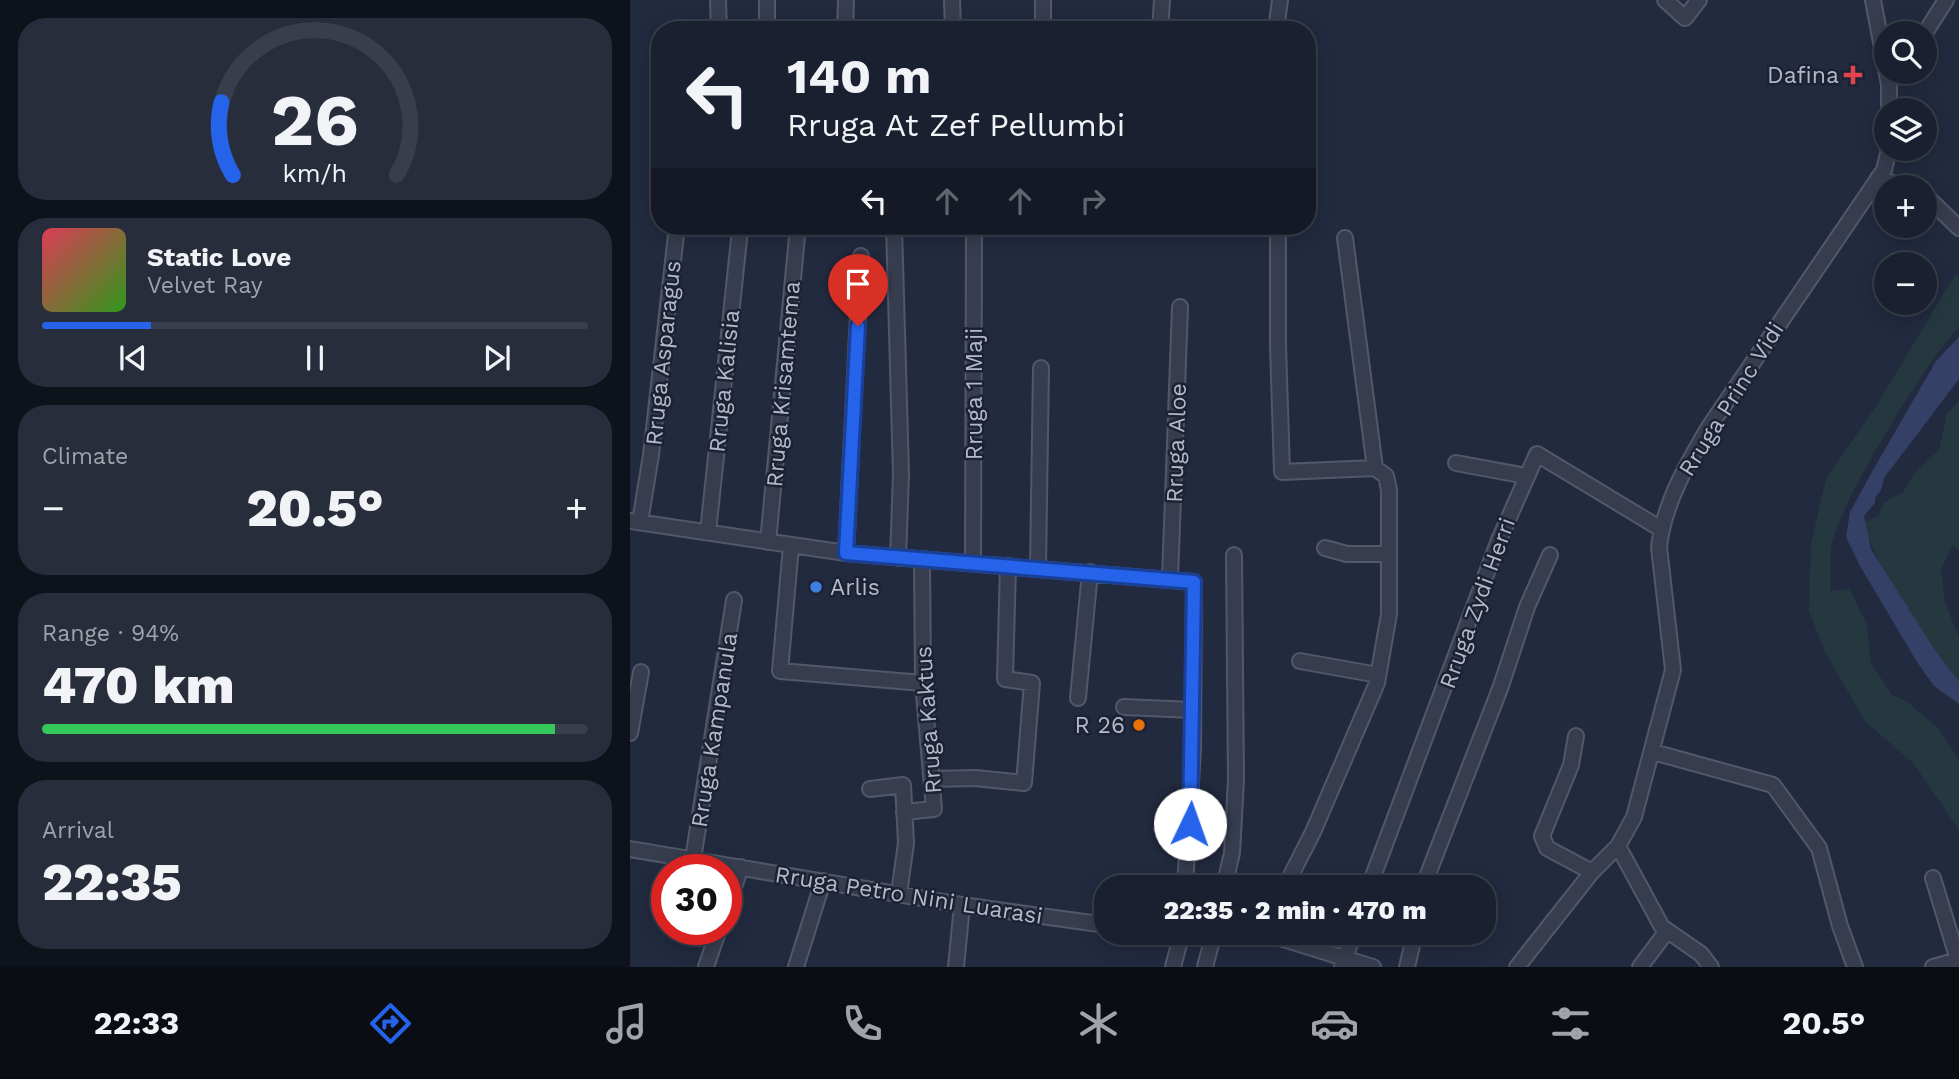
<!DOCTYPE html>
<html lang="en">
<head>
<meta charset="utf-8">
<style>
	:root { --surface:#1a202f; --page:#272d3b; --text:#f1f3f6; --muted:#9fa3aa; --line:#383e4b; --accent:#2563eb }
	body { margin:0; font-family:"Work Sans",sans-serif; background:var(--page); color:var(--text); height:100vh; display:flex; flex-direction:column; font-size:26px; white-space:nowrap }
	* { box-sizing:border-box; margin:0 }
	p { font-size:23px; color:var(--muted) }
	.icon { flex:none; width:38px; height:38px; fill:none; stroke:currentColor; stroke-width:2; stroke-linecap:round; stroke-linejoin:round }
	.map { position:relative; flex:1; overflow:hidden }
	.details { display:flex; flex-direction:column; gap:18px; padding:18px; background:#0e121a; width:630px }
	.details>* { flex:none }
	.banner { position:absolute; left:21px; top:21px; width:665px; height:214px; border-radius:28px; box-shadow:0 4px 18px #0003,0 0 0 2px var(--line); background:#1a202f; color:var(--text); overflow:hidden }
	.buttons { position:absolute; left:1244px; top:21px; display:grid; gap:14px }
	.buttons a { display:grid; place-items:center; width:63px; height:63px; border-radius:50%; background:var(--surface); box-shadow:0 4px 18px #0003,0 0 0 2px var(--line); font-size:35px }
	.speed { position:absolute; left:21px; top:854px; display:flex; gap:14px; font-size:35px; font-weight:700; text-align:center }
	.speed>* { display:grid; place-content:center; width:91px; height:91px; border-radius:50%; background:var(--surface); box-shadow:0 4px 18px #0003,0 0 0 2px var(--line); line-height:1 }
	.speed .limit { border:10px solid #d22; background:#fff; color:#111 }
	.pin { position:absolute; display:grid; place-items:center; width:60px; height:60px; color:#fff; margin:-72px -30px; border-radius:50% 50% 50% 0; rotate:-45deg; box-shadow:0 0 7px #0007 }
	.pin .icon { rotate:45deg }
	.me { position:absolute; width:77px; margin:-38px; rotate:3deg; stroke-linejoin:round; filter:drop-shadow(0 0 5px #0008) }
	.turn { display:flex; align-items:center; gap:24px; height:147px; padding:0 21px; font-size:32px }
	.turn .icon { width:91px; height:91px; stroke-width:2.5 }
	.turn b { display:block; font-size:49px; line-height:60px }
	.lanes { display:flex; align-items:center; height:66px; padding:0 21px; background:#0003; justify-content:center; gap:35px; direction:ltr }
	.lanes .off { opacity:.35 }
	.big { font-size:52px; font-weight:800; line-height:1.1 }
	.details .tile { flex:1; display:flex; flex-direction:column; justify-content:center; gap:10px; min-width:0; padding:0 24px; border-radius:28px; background:var(--page) }
	.details .dial { align-items:center; gap:0 }
	.dial svg { height:182px; overflow:visible; fill:none; stroke:var(--line); stroke-width:7; stroke-linecap:round; text-anchor:middle }
	.dial text { fill:var(--text); stroke:none }
	.song { display:flex; align-items:center; gap:21px }
	.cover { width:84px; height:84px; border-radius:10px; background:linear-gradient(135deg,hsl(350 70% 55%),hsl(110 70% 35%)) }
	.played { height:7px; border-radius:4px; background:linear-gradient(90deg,var(--accent) 20%,var(--line) 20%) }
	.keys { display:flex; justify-content:space-around; direction:ltr }
	.heat { display:flex; justify-content:space-between; align-items:center; font-size:38px; direction:ltr }
	.charge { height:10px; border-radius:5px; background:linear-gradient(90deg,#34c759 94%,var(--line) 0) }
	.trip { position:absolute; left:464px; top:875px; width:402px; height:70px; border-radius:28px; background:var(--surface); box-shadow:0 4px 18px #0003,0 0 0 2px var(--line); font-weight:800; line-height:70px; text-align:center }
	.tab-bar { display:flex; height:112px; justify-content:space-around; align-items:center; background:#0a0d13; color:var(--muted) }
	.tab-bar .icon { width:49px; height:49px }
	.tab-bar .active { color:var(--accent) }
	.tab-bar b { font-size:32px; color:var(--text) }
	main { display:flex; flex:1; min-height:0 }
	.map>svg:first-child { display:block }
	.green { fill:#253840 }
	.water { fill:#344065 }
	.lines { fill:none; stroke-linecap:round; stroke-linejoin:round }
	.minor-casing { stroke:#52586a; stroke-width:18 }
	.minor { stroke:#373d4f; stroke-width:14 }
	.route-casing { stroke:#184099; stroke-width:18 }
	.route { stroke:#2563eb; stroke-width:12 }
	.health-dot { fill:#e0444e; stroke:#1c2234; stroke-width:2.5 }
	.shop-dot { fill:#3f7fe0; stroke:#1c2234; stroke-width:2.5 }
	.food-dot { fill:#e8710a; stroke:#1c2234; stroke-width:2.5 }
	.labels { text-anchor:middle; stroke-width:5; stroke-linejoin:round; paint-order:stroke }
	.poi-label { font-size:23px; fill:#b3b8ca; stroke:#1c2234; text-anchor:end }
	.street-label { font-size:23px; fill:#b3b8ca; stroke:#1c2234 }
</style>
</head>
<body>
<main>
<section class="details">
<div class="tile dial"><svg viewBox="0 0 100 80">
<path d="M14 69A42 42 0 1 1 86 69"/>
<path d="M14 69A42 42 0 0 1 9 37" stroke="#2563eb"/>
<text x="50" y="56" font-size="32" font-weight="700">26</text>
<text x="50" y="72" font-size="11">km/h</text>
</svg></div>
<div class="tile">
<div class="song"><i class="cover"></i><div><b>Static Love</b><p>Velvet Ray</p></div></div>
<div class="played"></div>
<div class="keys"><svg class="icon" aria-label="previous" viewBox="0 0 24 24"><path d="M18 5L8 12l10 7zM5 5v14"/></svg><svg class="icon" aria-label="pause" viewBox="0 0 24 24"><path d="M8 5v14M16 5v14"/></svg><svg class="icon" aria-label="next" viewBox="0 0 24 24"><path d="M6 5l10 7-10 7zM19 5v14"/></svg></div>
</div>
<div class="tile"><p>Climate</p>
<div class="heat"><a>−</a><b class="big">20.5°</b><a>+</a></div>
</div>
<div class="tile"><p>Range · 94%</p><b class="big">470 km</b><div class="charge"></div></div>
<div class="tile"><p>Arrival</p><b class="big">22:35</b></div>
</section>
<div class="map">
<svg width="1329" height="967" viewBox="0 0 1329 967">
	<rect width="100%" height="100%" fill="#222a3f"/>
	<path class="green" d="M1325 275 1329 277V327C1298 358 1207 506 1201 548 1199 562 1201 577 1200 591L1220 589 1237 626 1241 663 1262 695 1276 701 1307 727 1329 760V830L1284 764 1235 721 1195 652 1179 611 1181 544 1196 479 1245 408Z
		M1329 401V550L1322 546 1311 570 1315 603 1329 637V682C1303 654 1241 559 1234 523L1248 516 1255 502 1273 492 1287 470 1309 450 1317 414Z"/>
	<path class="water" d="M1329 337V379L1254 478 1251 490 1245 498V503L1234 516 1241 549 1302 646 1329 682V704L1304 686 1287 662 1230 566 1216 537 1220 512 1243 470 1306 361Z"/>
	<g class="lines">
		<g class="minor-casing">
			<path id="minor" d="M88 0 89 30
				M137 0V30
				M322 0 323 30
				M1035 0 1055 18 1069 0
				M1243 0 1259 85
				M215 30 216 0
				M413 30V0
				M530 30 532 0
				M646 30 650 0
				M1295 33 1316 0
				M1259 110V85L1262 76
				M1248 178 1274 187
				M1295 195 1329 228
				M264 226 271 474 268 558
				M648 226V345L652 472 745 468 756 476 759 490V614L747 683 683 832 655 887
				M715 238 745 468
				M826 463 896 476
				M0 521 216 553 564 582 563 748 555 887
				M10 522 21 455 47 226
				M78 532 110 230
				M138 542 168 226
				M161 546 150 671 293 683
				M695 548 717 554H759
				M216 553 231 256
				M343 563 344 226
				M408 568 411 368
				M540 579 550 307
				M670 661 748 675
				M448 698 460 572
				M494 707 563 710
				M0 733 11 672
				M946 736 941 765 912 836 917 848 962 872
				M1023 752 1143 785 1189 848 1210 926 1225 967
				M302 779 345 778 394 783 402 683 375 679 378 566
				M240 789 273 785 276 843 269 894
				M274 812 304 809 293 683 292 560
				M988 846 1032 927 1071 954 1081 967
				M0 849 332 905 476 925
				M63 859 104 600
				M594 887 602 853 606 780 604 555
				M739 887 869 540 907 454 1031 529
				M793 887 871 686 897 607 920 555
				M96 910 111 867
				M524 933 552 937
				M634 933 743 967
				M712 966 724 933
				M76 967 89 929
				M166 967 193 881
				M326 967 332 905
				M543 967 552 933
				M575 967 584 933
				M777 967 785 933
				M887 967 962 872 988 846 1004 817 1043 670 1029 547C1034 503 1057 464 1079 427L1254 170 1259 149
				M1010 967 1037 931
				M1303 967 1328 960 1303 878"/>
		</g>
		<use href="#minor" class="minor"/>
	</g>
	<g class="lines">
		<g class="route-casing">
			<path id="route" d="M228 326 216 553 564 582 560 824"/>
		</g>
		<use href="#route" class="route"/>
	</g>
	<path class="health-dot" d="M1219.5 64.5h7v7h7v7h-7v7h-7v-7h-7v-7h7z"/>
	<circle class="shop-dot" cx="186" cy="587" r="7"/>
	<circle class="food-dot" cx="509" cy="725" r="7"/>
	<g class="labels">
		<g class="poi-label">
			<text x="1209" y="83">Dafina</text>
			<text x="200" y="595" text-anchor="start">Arlis</text>
			<text x="495" y="733">R 26</text>
		</g>
		<g class="street-label">
			<text transform="translate(33 353) rotate(-84)" y="8">Rruga Asparagus</text>
			<text transform="translate(94 381) rotate(-84)" y="8">Rruga Kalisia</text>
			<text transform="translate(153 384) rotate(-85)" y="8">Rruga Krisamtema</text>
			<text transform="translate(344 394) rotate(-90)" y="8">Rruga 1 Maji</text>
			<text transform="translate(1101 399) rotate(-58)" y="8">Rruga Princ Vidi</text>
			<text transform="translate(546 443) rotate(-88)" y="8">Rruga Aloe</text>
			<text transform="translate(847 603) rotate(-70)" y="8">Rruga Zydi Herri</text>
			<text transform="translate(298 720) rotate(-94)" y="8">Rruga Kaktus</text>
			<text transform="translate(84 730) rotate(-81)" y="8">Rruga Kampanula</text>
			<text transform="translate(279 895) rotate(9)" y="8">Rruga Petro Nini Luarasi</text>
		</g>
	</g>
</svg>
<div class="buttons">
<a><svg class="icon" aria-label="search" viewBox="0 0 24 24"><circle cx="10" cy="10" r="6"/><path d="M15 15l6 6"/></svg></a>
<a><svg class="icon" aria-label="layers" viewBox="0 0 24 24"><path d="M12 4l9 5-9 5-9-5zM3 14l9 5 9-5"/></svg></a>
<a>+</a>
<a>−</a>
</div>
<div class="speed"><div class="limit">30</div></div>
<div class="pin" style="left:228px;top:326px;background:#d93025"><svg class="icon" aria-label="arrive" viewBox="0 0 24 24"><path d="M6 21V4h12l-3 4 3 4H6"/></svg></div>
<svg class="me" style="left:560px;top:824px" viewBox="-20 -20 40 40"><circle r="19" fill="#fff"/><path d="M0-13L10 11 0 6-10 11z" fill="#2563eb"/></svg>
<div class="trip">22:35 · 2 min · 470 m</div>
<div class="banner">
<div class="turn"><svg class="icon" aria-label="left" viewBox="0 0 24 24"><path d="M17 20v-9H6M10 6l-5 5 5 5"/></svg><div><b>140 m</b>Rruga At Zef Pellumbi</div></div>
<div class="lanes"><svg class="icon" aria-label="left" viewBox="0 0 24 24"><path d="M17 20v-9H6M10 6l-5 5 5 5"/></svg><svg class="icon off" aria-label="ahead" viewBox="0 0 24 24"><path d="M12 20V5M6 11l6-6 6 6"/></svg><svg class="icon off" aria-label="ahead" viewBox="0 0 24 24"><path d="M12 20V5M6 11l6-6 6 6"/></svg><svg class="icon off" aria-label="right" viewBox="0 0 24 24"><path d="M7 20v-9h11M14 6l5 5-5 5"/></svg></div>
</div>
</div>
</main>
<nav class="tab-bar">
<b>22:33</b>
<svg class="icon active" aria-label="directions" viewBox="0 0 24 24"><path d="M12 3l9 9-9 9-9-9zM9 14v-3h6M13 9l2 2-2 2"/></svg>
<svg class="icon" aria-label="music" viewBox="0 0 24 24"><path d="M9 18V5l10-2v13"/><circle cx="6" cy="18" r="3"/><circle cx="16" cy="16" r="3"/></svg>
<svg class="icon" aria-label="phone" viewBox="0 0 24 24"><path d="M5 4h4l2 5-3 2q2 4 5 5l2-3 5 2v4C11 20 4 13 5 4z"/></svg>
<svg class="icon" aria-label="climate" viewBox="0 0 24 24"><path d="M12 3v18M4 7l16 10M4 17L20 7"/></svg>
<svg class="icon" aria-label="car" viewBox="0 0 24 24"><path d="M5 17H2v-5l4-1 3-4h7l3 4 3 1v5h-3M9 17h6M6 11h13"/><circle cx="7" cy="17" r="2"/><circle cx="17" cy="17" r="2"/></svg>
<svg class="icon" aria-label="filters" viewBox="0 0 24 24"><path d="M4 7h16M4 17h16"/><circle cx="9" cy="7" r="2"/><circle cx="15" cy="17" r="2"/></svg>
<b>20.5°</b>
</nav>
</body>
</html>
